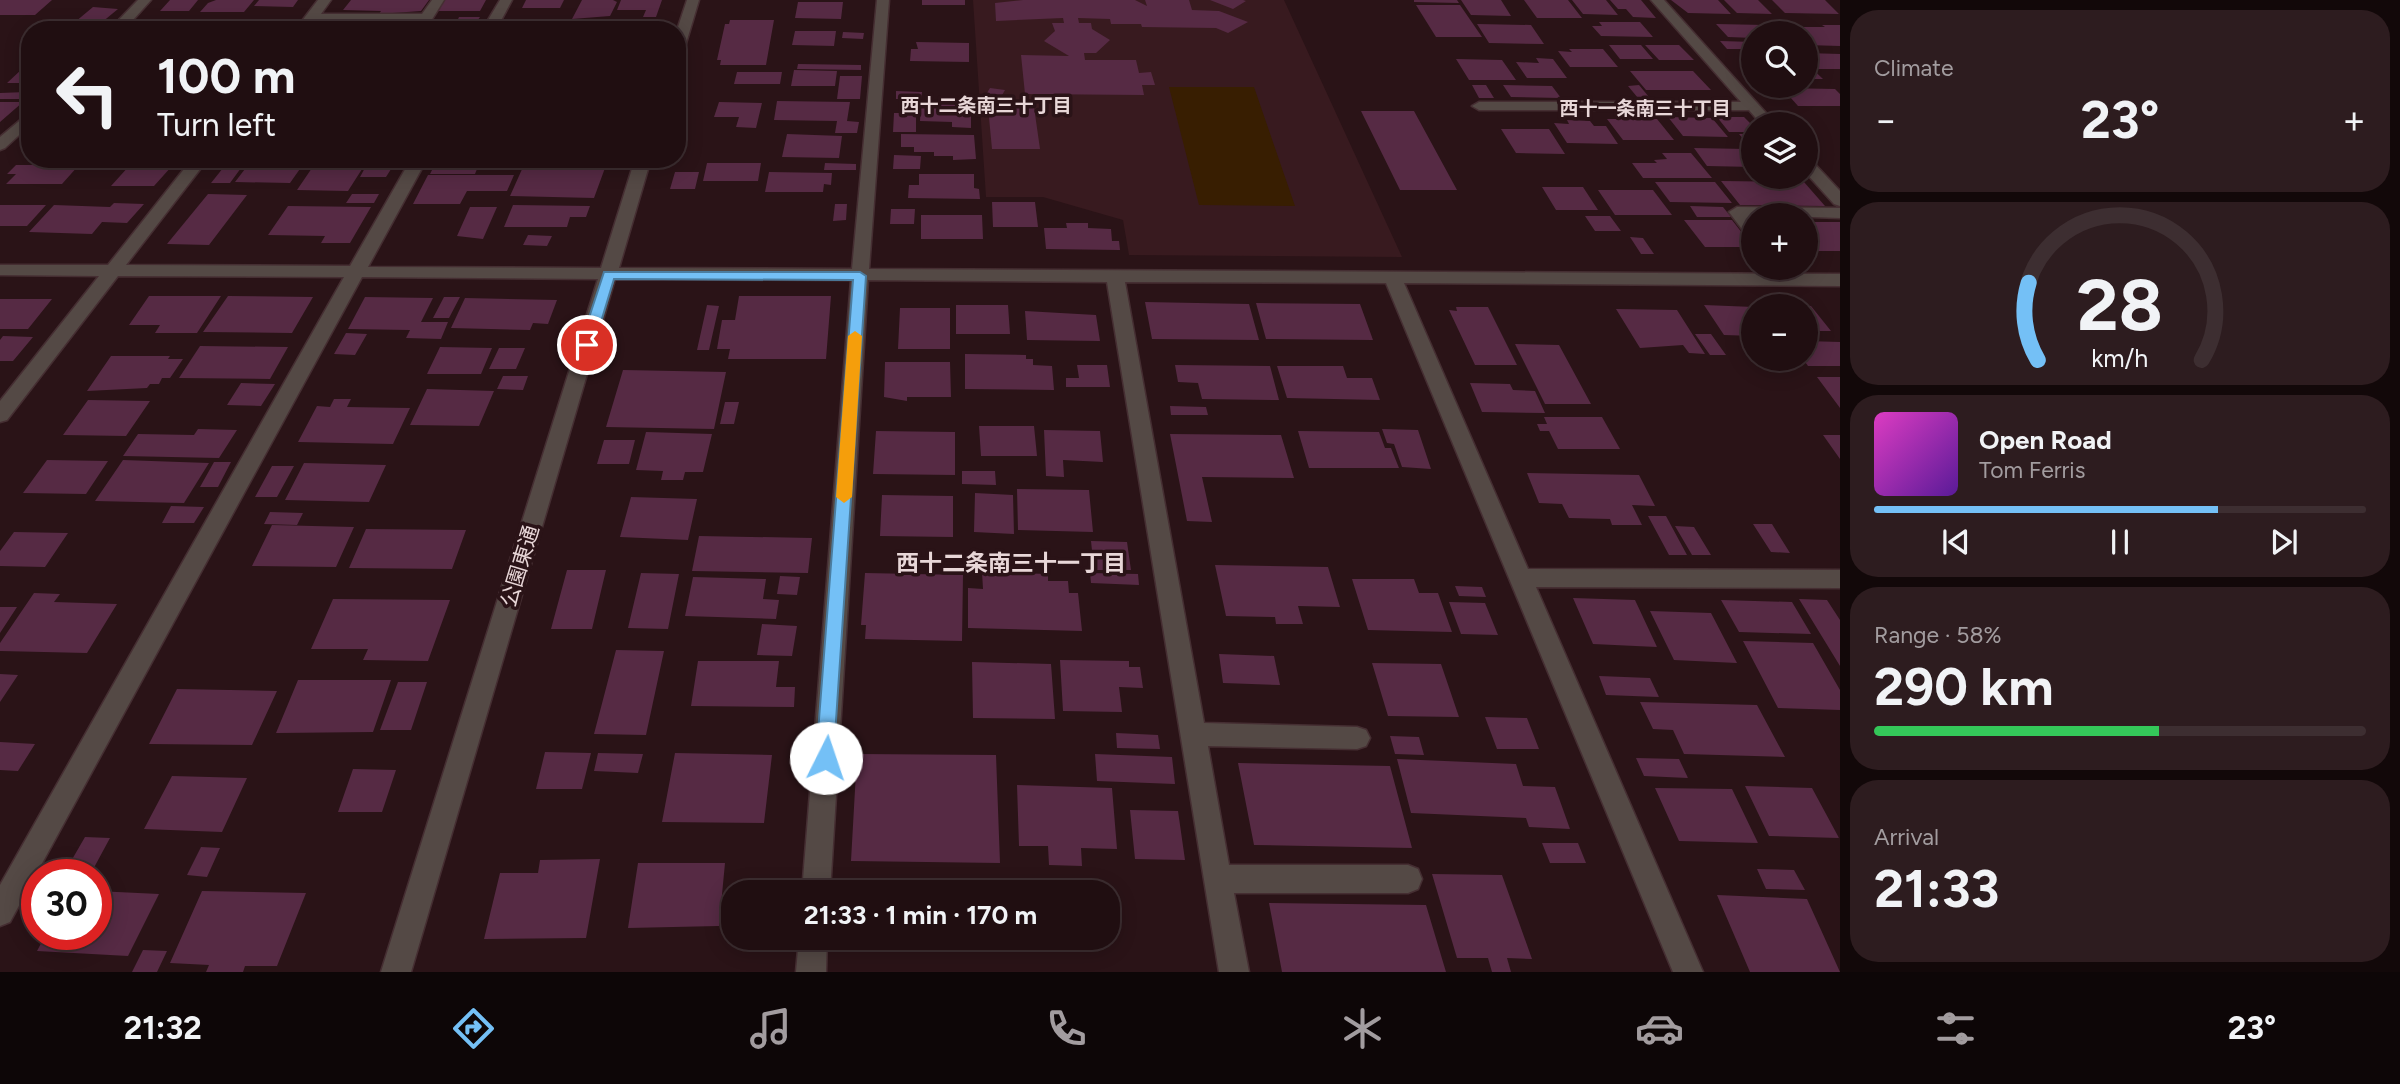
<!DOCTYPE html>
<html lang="en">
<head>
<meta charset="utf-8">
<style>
	:root { --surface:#200e11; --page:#2d1c1f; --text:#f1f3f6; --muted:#a29c9f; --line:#3d2e31; --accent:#74c0f6 }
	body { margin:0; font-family:Figtree,"Noto Sans JP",sans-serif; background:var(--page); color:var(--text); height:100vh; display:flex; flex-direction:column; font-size:26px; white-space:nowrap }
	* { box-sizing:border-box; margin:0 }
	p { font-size:23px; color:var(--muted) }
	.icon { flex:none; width:38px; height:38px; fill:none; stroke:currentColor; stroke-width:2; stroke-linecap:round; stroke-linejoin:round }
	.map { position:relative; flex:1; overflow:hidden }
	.sheet { display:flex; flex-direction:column; gap:10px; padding:10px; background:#120809; width:560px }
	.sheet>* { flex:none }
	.guide { position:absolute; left:21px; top:21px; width:665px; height:147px; border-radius:28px; box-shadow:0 4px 18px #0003,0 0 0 2px var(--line); background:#200e11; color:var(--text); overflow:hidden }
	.buttons { position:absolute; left:1741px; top:21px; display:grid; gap:14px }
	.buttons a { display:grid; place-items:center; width:77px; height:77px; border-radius:50%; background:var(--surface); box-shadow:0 4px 18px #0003,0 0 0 2px var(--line); font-size:35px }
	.speed { position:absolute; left:21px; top:859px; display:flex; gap:14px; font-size:35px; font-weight:700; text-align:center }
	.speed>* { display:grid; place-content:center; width:91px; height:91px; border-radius:50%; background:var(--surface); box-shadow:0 4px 18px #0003,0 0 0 2px var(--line); line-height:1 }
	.speed .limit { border:10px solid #d22; background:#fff; color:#111 }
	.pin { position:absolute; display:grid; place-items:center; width:60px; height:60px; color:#fff; margin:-30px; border:4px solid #fff; border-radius:50%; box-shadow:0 2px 7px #0007 }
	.me { position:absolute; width:77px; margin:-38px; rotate:4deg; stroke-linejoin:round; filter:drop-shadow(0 0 5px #0008) }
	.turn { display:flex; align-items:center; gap:24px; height:147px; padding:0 21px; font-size:32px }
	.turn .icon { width:91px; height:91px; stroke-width:2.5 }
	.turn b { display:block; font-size:49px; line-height:60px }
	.big { font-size:52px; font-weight:700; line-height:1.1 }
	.sheet .card { flex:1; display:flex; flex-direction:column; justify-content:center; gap:10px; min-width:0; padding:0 24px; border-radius:28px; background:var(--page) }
	.sheet .dial { align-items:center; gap:0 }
	.dial svg { height:182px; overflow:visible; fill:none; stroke:var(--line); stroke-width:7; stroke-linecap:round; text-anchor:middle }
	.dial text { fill:var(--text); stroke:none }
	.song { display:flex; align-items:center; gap:21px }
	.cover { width:84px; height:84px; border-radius:10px; background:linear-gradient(135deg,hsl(310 70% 55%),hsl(270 70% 35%)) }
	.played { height:7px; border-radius:4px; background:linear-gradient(90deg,var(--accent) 70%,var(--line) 70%) }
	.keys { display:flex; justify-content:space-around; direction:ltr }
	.heat { display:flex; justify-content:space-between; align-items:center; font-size:38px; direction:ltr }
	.charge { height:10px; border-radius:5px; background:linear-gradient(90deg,#34c759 58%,var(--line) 0) }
	.trip { position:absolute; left:721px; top:880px; width:399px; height:70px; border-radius:28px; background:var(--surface); box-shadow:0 4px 18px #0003,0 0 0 2px var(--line); font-weight:700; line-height:70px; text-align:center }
	.dock { display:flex; height:112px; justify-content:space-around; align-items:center; background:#0d0607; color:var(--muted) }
	.dock .icon { width:49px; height:49px }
	.dock .active { color:var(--accent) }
	.dock b { font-size:32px; color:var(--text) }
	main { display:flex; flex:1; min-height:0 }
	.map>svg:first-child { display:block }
	.built { fill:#381a1f }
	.green { fill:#381e01 }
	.building { fill:#562a44 }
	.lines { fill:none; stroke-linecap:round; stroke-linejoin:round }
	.minor-casing { stroke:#452e32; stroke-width:3 }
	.minor { fill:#544945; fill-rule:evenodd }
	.route { fill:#74c0f6; stroke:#4b7da0; stroke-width:2 }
	.slow { fill:#f59e0b }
	.labels { text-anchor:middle; stroke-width:7; stroke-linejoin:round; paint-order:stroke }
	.far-neighbourhood-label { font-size:19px; font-weight:bold; fill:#e8d7d8; stroke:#2a1317 }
	.street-label { font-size:21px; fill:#e8d7d8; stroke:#2a1317 }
	.neighbourhood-label { font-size:23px; font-weight:bold; fill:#e8d7d8; stroke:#2a1317 }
</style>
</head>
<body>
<main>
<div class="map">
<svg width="1840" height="972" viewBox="0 0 1840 972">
	<rect width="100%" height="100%" fill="#2a1317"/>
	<path class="built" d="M973 0H1284L1402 257 1129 255 1123 220 1043 197H986Z"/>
	<path class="green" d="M1169 87H1254L1295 206 1199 205Z"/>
	<path class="building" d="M0 0H52L35 15H0Z
		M170 0H198L189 11H160Z
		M216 0H254L244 12H200L208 3Z
		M259 0H298L293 7 254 6Z
		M351 0H429L421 11 379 14 381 11 343 10Z
		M437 0H486L480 11H430Z
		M526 0H564L560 8H522Z
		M582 0H613L617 2 610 16 572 19Z
		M621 0H662L656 17H643L646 10H617Z
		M922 0H965V5H922Z
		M1023 0H1135L1147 6 1145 0H1189L1192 10 1219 11 1248 22 1228 33 1216 28 1142 27 1141 24H1111L1110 19 1078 18 1079 23H1091L1092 29 1110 40 1096 53H1084L1085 60H1136L1139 73 1151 72 1155 85H1142L1144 95 1025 94 1021 55 1069 56 1044 41 1055 31 1052 23H1064L1063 18 996 21 995 3Z
		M1210 0H1243L1246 1 1233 9Z
		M1414 0H1457L1459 3 1414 2Z
		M1461 0H1501L1511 16 1471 15Z
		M1524 0H1568L1582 18H1537Z
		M1572 0H1606L1618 15 1583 14Z
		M1610 0H1641L1656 18 1633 17 1626 9H1618Z
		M1671 0H1718L1731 14 1688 13Z
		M1724 0H1758L1772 14 1737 13Z
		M1772 0H1825L1839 14 1785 13Z
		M798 2H843L841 19 795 18Z
		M1416 5H1460L1482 37H1436Z
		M93 7 118 9 101 23 75 22Z
		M459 17H480L471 30H453Z
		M730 20H774L766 65H720L721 60H717L725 24H729Z
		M1599 22H1640L1653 37 1601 36 1592 26H1602Z
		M1477 24 1531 25 1544 44 1489 43Z
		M1716 24 1765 25 1774 33H1754V38L1728 37Z
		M1822 25H1840V46L1806 45V33H1780L1773 27H1825Z
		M795 31H836L834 46 792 45Z
		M843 32 864 33 863 39 842 38Z
		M1720 41 1754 42V53L1745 49H1727Z
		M916 42 969 43V62L910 61 911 49H918Z
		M1609 45H1641L1653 59H1620Z
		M1645 45H1679L1694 60H1659Z
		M1569 49H1603L1618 67H1570L1558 51 1572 52Z
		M1806 53 1840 54V69H1816L1806 58Z
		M1536 58 1553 59 1567 78H1527L1516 62 1539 63Z
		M1456 59 1502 60 1516 80H1469Z
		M1806 63 1823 79H1806Z
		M798 64 861 65V70L797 69Z
		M22 69H30V83H7Z
		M794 70 837 71 835 86H791Z
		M1630 71H1693L1711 90H1646Z
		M737 72H782L780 84H734Z
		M840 76H862L860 99H837Z
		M1472 85H1486L1494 98H1479Z
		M1503 85 1552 86 1561 98 1511 97Z
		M1639 85 1649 97 1638 98 1628 86Z
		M990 88 1005 90 996 106 981 103Z
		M1782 88 1835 89 1840 94V106H1798Z
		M896 91 922 92 921 100 896 99Z
		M26 92 20 99H0V93Z
		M777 101 850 102 847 121 859 122 857 133H835L837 121 774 120Z
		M0 102H23L0 122Z
		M719 102 762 103 756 128 736 127 739 117H714Z
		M921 104 971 105V128L952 127V122L920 121Z
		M988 107H1034L1040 149H992Z
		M1361 111H1414L1457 190H1400Z
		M894 113H916V132H893Z
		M1668 117 1712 118 1728 137 1683 136Z
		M1717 117H1744L1754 127V132H1729Z
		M1607 119H1657L1674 140H1623Z
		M1567 120 1590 121 1594 126H1606L1618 144 1567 143 1554 123 1569 124Z
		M1501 129H1549L1565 154 1516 153Z
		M787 134 842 136 839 158 782 157Z
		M901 134 974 135 976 159 953 160V156H934V152H914V147H901Z
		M1739 134H1754V147H1750Z
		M1694 148 1747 149 1754 157V167L1707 166Z
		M1662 153H1691L1712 178H1643L1632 163H1657L1654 160 1667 159Z
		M894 155 921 156 920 169H893Z
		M707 163H761L758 181H703Z
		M825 163 856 164V170H824Z
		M435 164H479L475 174H430Z
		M16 165H79L62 184H6L16 174H7Z
		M130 165 172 166 154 186H111Z
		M248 165 302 166 290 183 235 182Z
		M314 165 364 166 348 191 297 190Z
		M366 166H393L386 177H360Z
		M523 167 605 168 594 198 510 196Z
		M223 168H241L230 183H211Z
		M675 172H699L695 189H670Z
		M769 172 832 173 831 185 824 184 823 192H765Z
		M919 174H974V188L979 189 980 199 908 198 909 185H919Z
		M428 175H514L507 191H467L460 204H413Z
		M1721 181 1804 182 1825 206 1740 205Z
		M1655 182H1715L1732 203 1670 202Z
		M1542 187H1583L1598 210H1556Z
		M1598 190H1653L1672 215H1615Z
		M208 194 247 195 209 245 167 244Z
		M352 194H379L374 203H346Z
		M992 202H1035L1038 227H993Z
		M114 203 144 204 127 223 102 222 92 234 29 232 54 205 110 207Z
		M835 204H847L846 220 833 221Z
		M0 205H46L27 226H0Z
		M513 205 590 206 586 217H570L567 227H504Z
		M288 206 371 207 350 243H321L325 236 268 235Z
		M1690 206 1723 207 1731 217H1697Z
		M470 207H497L483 239 457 236Z
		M891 209H915L914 224H890Z
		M921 215H982L983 239H921Z
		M1585 216H1610L1621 231H1595Z
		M1684 220H1732L1753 247H1705Z
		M1806 222H1840V251H1806Z
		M1066 223H1088V228L1111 229 1112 241H1119L1120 250 1046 249 1044 228H1067Z
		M528 235 552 236 547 246 523 245Z
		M1630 237 1643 238 1654 254H1641Z
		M149 296H221L197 333H155L160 325H129Z
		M228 296 313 297 292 333 203 332Z
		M739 296H831L826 359H728L730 349H717L722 320H735Z
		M365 297 433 298 421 322H448L441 339 406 338 410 330 348 329Z
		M444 297H460L449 318H433Z
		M465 298 557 300 548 324 533 323 530 330 451 328Z
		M0 299H52L28 329H0Z
		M1145 302 1249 304 1259 340 1152 339Z
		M1256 303 1360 304 1373 340 1266 339Z
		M707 305 719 306 709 350H697Z
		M956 305H1008L1010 334H956Z
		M1704 305 1754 307V336L1724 335Z
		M1806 306H1811L1831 331H1806Z
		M1456 307H1488L1517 365H1475L1449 310 1457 311Z
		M900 308H950V349H898Z
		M1616 309 1677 310 1705 354 1689 353 1683 345 1640 348Z
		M1025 311 1096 315 1100 341 1027 340Z
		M346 333 367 334 355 355 334 354Z
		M1695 334H1711L1726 355H1710Z
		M3 336 33 337 13 361H0V340Z
		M1806 341 1840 342V366H1808L1803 359H1806Z
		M1515 344 1559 345 1591 404H1545Z
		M200 346 288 347 270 379 179 378Z
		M440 347 492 348 481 374H427Z
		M499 348H525L516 369H489Z
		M965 354 1026 355V359H1033V365L1052 366 1054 390 965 389Z
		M111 356H170L168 359H183L170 378H162L159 384H150L147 388 87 391Z
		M885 362H950L951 397H907V401L884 397Z
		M1077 365H1107L1110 387H1066V378H1079Z
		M1175 365 1270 366 1279 400 1202 399 1198 383 1178 382Z
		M1277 366H1343L1347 378H1372L1380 400 1287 398Z
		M623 370 726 372 714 429 606 427Z
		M503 376H528L523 390 497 389Z
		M1817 377H1840V408Z
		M241 383 275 384 261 406 227 405Z
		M1470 383 1510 384 1513 390 1535 391 1545 413 1482 412Z
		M427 389 494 391 479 426 410 425Z
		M334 399H351L347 407 410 408 393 444 298 442 317 406 330 407Z
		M88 400 150 401 126 436 63 435Z
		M725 402H739L734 424H720Z
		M1170 406 1206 407 1208 415H1171Z
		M1544 417H1602L1620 449H1558L1549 431H1540L1537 424H1547Z
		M979 426H1034L1037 456H981Z
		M198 429 237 430 219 458 123 456 138 434 194 435Z
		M1382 429 1418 430 1431 469 1402 467 1394 444 1387 443Z
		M1044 430 1100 431 1103 462 1063 460 1064 477 1046 476Z
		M876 431 955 432V475L873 474Z
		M1298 431 1379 432 1385 448H1391L1399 468H1309Z
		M646 432 712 434 703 472H685L683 480H661L663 471 636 470Z
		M1170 434 1281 435 1294 478 1202 477 1212 522 1187 521Z
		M1823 435H1840V459Z
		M604 440H635L629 464H597Z
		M47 460 108 461 86 494 23 493Z
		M123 460 209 463 184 503 95 501Z
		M214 462H231L218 487H200Z
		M304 463 386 465 369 502 285 500Z
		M272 466H294L277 497H255Z
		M962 471H995L996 485 962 484Z
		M1527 473 1639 475 1655 506 1632 505 1642 525H1612L1610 519 1569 518 1562 504 1539 503Z
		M1017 489 1089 490 1093 532 1018 530Z
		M975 493 1013 495 1014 534 974 532Z
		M882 495 953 496V537L880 536Z
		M631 497 697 499 688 540 620 537Z
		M171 506 204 507 194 523H162Z
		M270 512 303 513 297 525 264 524Z
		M1648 516H1666L1687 555H1669Z
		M1753 524H1772L1790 553 1771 552Z
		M272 525 354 527 336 567 252 566Z
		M1675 526 1694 527 1711 555H1692Z
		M366 529 466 530 452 569 349 568Z
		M14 532 68 533 45 567 0 566V551Z
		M699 536 812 538 808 573 692 571Z
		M1091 541 1127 542 1131 570H1094Z
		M1215 565 1328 567 1340 607 1298 606 1303 624H1276L1275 617 1226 616Z
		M567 570H606L592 629H551Z
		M982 572 1048 574V581H1068L1069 593H1078L1082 631 968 628V588L983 589Z
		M641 573 679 574 668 629 628 628Z
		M865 573 963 575 962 641 865 639 866 625H861Z
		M1090 573 1138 574 1139 585 1091 583Z
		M780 576 800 577 797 595 777 594Z
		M693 577 766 579 763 599 779 600 776 619 685 616Z
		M1352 579H1414L1419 593H1438L1452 632 1368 630Z
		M1455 586 1482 587 1486 597 1459 596Z
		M34 593 60 594 54 602 117 604 87 653 0 651V643Z
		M1573 598 1635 600 1657 647 1593 644Z
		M333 599 450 600 428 661 363 660 368 649H311Z
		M1799 599 1827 600 1840 620V666Z
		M1721 600 1792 602 1811 634 1739 632Z
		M1449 602 1485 603 1498 635 1461 634Z
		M0 607H17L0 633Z
		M1650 611 1711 613 1737 663 1674 660Z
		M762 624 797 626 792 656 757 655Z
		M1743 641 1813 643 1840 690V710L1778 708Z
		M616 650 664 651 646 735 594 734Z
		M1219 654 1274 656 1280 685 1223 683Z
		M1060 660 1129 661V667H1140L1143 688 1119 687 1122 712 1063 711Z
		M698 661H779L776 687H795L794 707 691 706Z
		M972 662 1051 664 1055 719 973 718Z
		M1372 663 1441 664 1459 717 1388 716Z
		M0 674 18 675 0 702Z
		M1599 676 1650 678 1659 697 1606 695Z
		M298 680H391L373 732 276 733Z
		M398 682H427L411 730H380Z
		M177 689 277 691 252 745 149 744Z
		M1640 702 1757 705 1785 757 1684 754 1673 730 1653 729Z
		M1485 717 1527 718 1539 749H1497Z
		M1116 733 1158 735 1160 749 1117 748Z
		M1390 736 1419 737 1424 755 1395 754Z
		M0 742 35 744 18 771 0 770Z
		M545 752 591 753 582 789H536Z
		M598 753 643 754 638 773 594 771Z
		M675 753 772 755 764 823 662 822Z
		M857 754 996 755 1000 863 851 861Z
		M1095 754 1172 757 1175 784 1097 781Z
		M1636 758 1679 759 1688 778 1644 776Z
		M1397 759 1516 764 1523 786 1555 787 1570 829 1529 827 1526 818 1411 813Z
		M1238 763 1390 766 1412 848 1254 845Z
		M353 769 396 770 382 812H338Z
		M172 776 247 778 222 832 144 829Z
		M1017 785 1112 788 1117 849 1081 848 1082 866 1049 865 1048 846H1019Z
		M1745 786 1812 788 1839 838 1769 836Z
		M1655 788 1732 789 1758 843 1679 841Z
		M1130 810 1178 811 1185 860 1135 859Z
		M85 837 110 838 90 875H63Z
		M1542 843H1578L1586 863H1550Z
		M201 847 220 848 207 877 187 875Z
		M600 859 586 938 484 939 500 873H538L540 860Z
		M638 863H725L719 926 628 928Z
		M1757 869 1794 870 1805 890 1766 889Z
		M1432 874 1502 875 1532 959 1507 958 1511 972H1492L1488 958H1457Z
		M96 891 159 894 128 956 37 951 46 934H96Z
		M202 891 306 893 277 966H245L243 972H206L209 965 170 963Z
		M1717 895 1807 899 1840 972H1750Z
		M1269 903 1426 905 1446 972H1282Z
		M143 950 167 951 157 972H132Z"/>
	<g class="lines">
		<g class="minor-casing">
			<path id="minor" d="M138 0H151L124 30H109Z
				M318 0H331L321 14H422L432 0H444L431 21 426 22H315L309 30H295Z
				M500 0H512L496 30H482Z
				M687 0H699L684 50 677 54V30Z
				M877 0H889L869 269 1840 274V286L1404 283 1528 569 1840 570V588L1536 587 1703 972H1673L1386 283 1125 282 1204 723 1357 727 1366 730 1370 738 1366 746 1357 749 1208 746 1229 865H1408L1418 869 1422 879 1418 889 1408 893H1234L1249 972H1219L1107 282 868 280 830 892H802L851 280 615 279 411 972H381L598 279 362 277 10 922 0 926V885L344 277 118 276 7 420 0 422V401L99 276 0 275V265H108L192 159H208L126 265 350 266 411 159H427L368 267 601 268 635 159H651L619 268 852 269Z
				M1651 0H1664L1776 124H1761L1749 110H1479L1472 106 1479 102H1741Z
				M30 112V125L5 148 0 150V137Z
				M1806 159 1812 161 1840 191V206L1834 204 1806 173Z
				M1737 207 1840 208V218L1754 215 1750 217 1754 222V238L1748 237 1729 212Z
				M799 938H827L826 972H796Z"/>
		</g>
		<use href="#minor" class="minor"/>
	</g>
	<path class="route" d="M604 272H860L866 276 833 765 826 767 819 765 816 758 853 280 614 279 594 345 587 349 580 345Z"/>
	<path class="slow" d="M855 331 862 336 852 497 844 503 836 497 848 336Z"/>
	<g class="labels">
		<g class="far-neighbourhood-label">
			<text x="986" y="112">西十二条南三十丁目</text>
			<text x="1645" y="115">西十一条南三十丁目</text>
		</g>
		<g class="street-label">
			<text transform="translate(520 566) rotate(-73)" y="7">公園東通</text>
		</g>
		<g class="neighbourhood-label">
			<text x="1011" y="571">西十二条南三十一丁目</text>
		</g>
	</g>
</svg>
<div class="buttons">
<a><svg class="icon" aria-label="search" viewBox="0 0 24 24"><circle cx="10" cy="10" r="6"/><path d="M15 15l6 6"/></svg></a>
<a><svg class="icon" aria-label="layers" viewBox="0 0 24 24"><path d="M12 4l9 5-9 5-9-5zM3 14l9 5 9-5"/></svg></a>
<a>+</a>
<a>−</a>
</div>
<div class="speed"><div class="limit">30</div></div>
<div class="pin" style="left:587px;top:345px;background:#d93025"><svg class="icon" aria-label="arrive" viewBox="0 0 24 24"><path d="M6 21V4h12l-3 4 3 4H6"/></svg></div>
<svg class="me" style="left:826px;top:758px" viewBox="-20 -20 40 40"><circle r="19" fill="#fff"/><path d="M0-13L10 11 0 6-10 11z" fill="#74c0f6"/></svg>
<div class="trip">21:33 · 1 min · 170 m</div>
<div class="guide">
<div class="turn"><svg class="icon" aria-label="left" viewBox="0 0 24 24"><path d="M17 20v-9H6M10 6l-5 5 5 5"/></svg><div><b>100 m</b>Turn left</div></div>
</div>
</div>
<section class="sheet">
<div class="card"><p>Climate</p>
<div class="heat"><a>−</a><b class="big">23°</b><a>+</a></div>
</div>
<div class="card dial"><svg viewBox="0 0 100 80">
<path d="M14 69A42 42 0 1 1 86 69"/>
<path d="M14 69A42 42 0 0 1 10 35" stroke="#74c0f6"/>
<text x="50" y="56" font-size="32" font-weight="700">28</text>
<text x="50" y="72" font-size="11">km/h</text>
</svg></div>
<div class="card">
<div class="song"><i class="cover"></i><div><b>Open Road</b><p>Tom Ferris</p></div></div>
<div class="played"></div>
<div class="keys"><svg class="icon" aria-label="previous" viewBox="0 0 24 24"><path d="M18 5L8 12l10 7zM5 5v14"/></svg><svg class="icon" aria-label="pause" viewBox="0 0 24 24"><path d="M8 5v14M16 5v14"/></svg><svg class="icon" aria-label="next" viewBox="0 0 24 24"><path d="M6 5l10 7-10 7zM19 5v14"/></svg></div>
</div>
<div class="card"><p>Range · 58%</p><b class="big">290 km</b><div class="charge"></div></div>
<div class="card"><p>Arrival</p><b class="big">21:33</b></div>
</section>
</main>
<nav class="dock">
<b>21:32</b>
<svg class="icon active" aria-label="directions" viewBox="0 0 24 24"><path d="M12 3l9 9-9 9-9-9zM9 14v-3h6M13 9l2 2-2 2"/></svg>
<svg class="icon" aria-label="music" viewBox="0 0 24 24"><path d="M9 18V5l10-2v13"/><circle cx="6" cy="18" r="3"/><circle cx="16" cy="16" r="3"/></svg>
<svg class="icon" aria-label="phone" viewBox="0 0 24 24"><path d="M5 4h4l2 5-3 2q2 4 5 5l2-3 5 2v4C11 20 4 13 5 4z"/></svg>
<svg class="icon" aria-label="climate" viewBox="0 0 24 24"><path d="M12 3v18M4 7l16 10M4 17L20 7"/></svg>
<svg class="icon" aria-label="car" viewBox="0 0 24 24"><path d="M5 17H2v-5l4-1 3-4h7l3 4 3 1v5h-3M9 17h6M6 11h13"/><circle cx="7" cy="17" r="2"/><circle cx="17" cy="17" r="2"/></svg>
<svg class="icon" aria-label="filters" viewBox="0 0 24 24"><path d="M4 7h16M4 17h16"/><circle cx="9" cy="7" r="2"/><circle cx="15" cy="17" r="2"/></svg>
<b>23°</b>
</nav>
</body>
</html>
